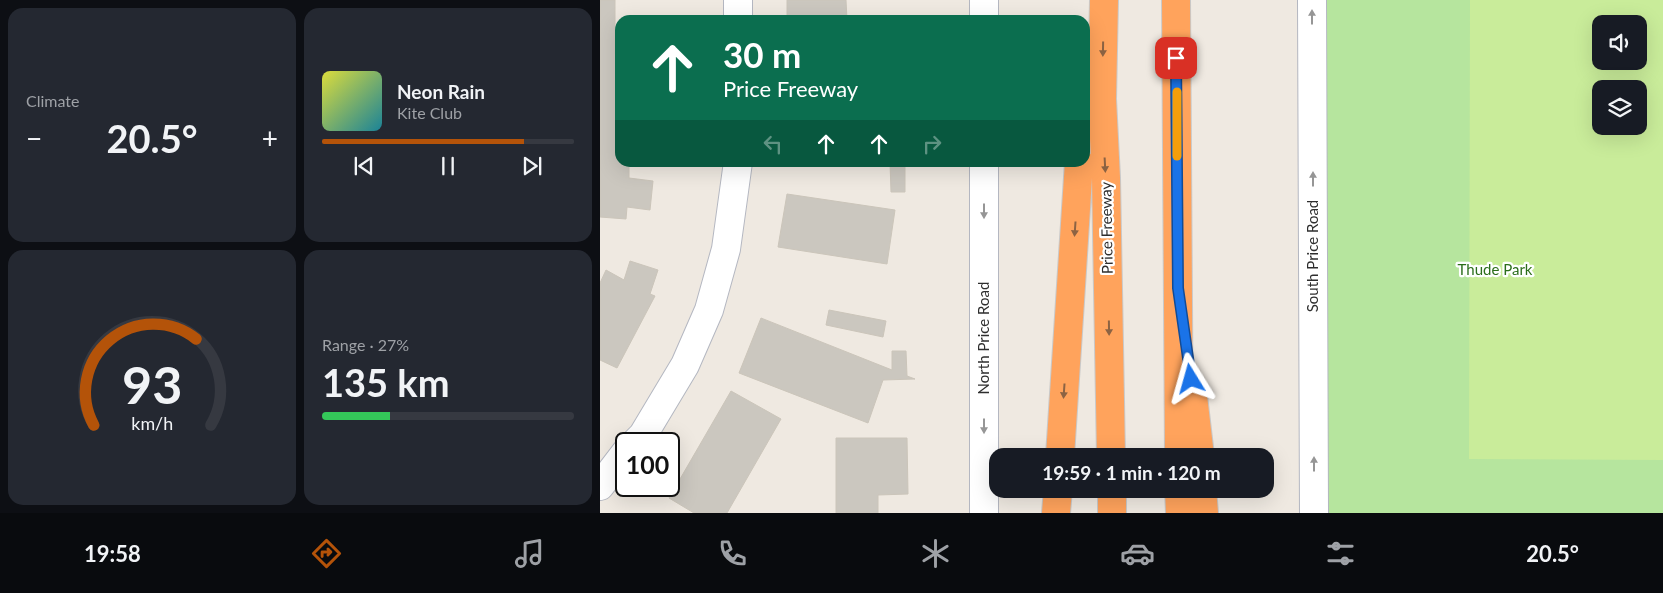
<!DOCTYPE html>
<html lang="en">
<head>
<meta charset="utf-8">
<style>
	:root { --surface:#171b24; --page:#242831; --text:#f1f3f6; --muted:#9ea1a6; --line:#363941; --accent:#b45309 }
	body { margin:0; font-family:Lato,sans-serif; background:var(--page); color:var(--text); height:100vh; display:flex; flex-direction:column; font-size:19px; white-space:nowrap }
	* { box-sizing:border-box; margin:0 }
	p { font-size:16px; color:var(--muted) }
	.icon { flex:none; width:28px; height:28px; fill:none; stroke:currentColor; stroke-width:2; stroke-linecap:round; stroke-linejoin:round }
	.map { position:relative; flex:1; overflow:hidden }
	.panel { display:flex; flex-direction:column; gap:8px; padding:8px; background:#0d0f14; width:600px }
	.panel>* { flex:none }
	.guide { position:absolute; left:15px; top:15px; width:475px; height:152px; border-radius:15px; box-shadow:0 5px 20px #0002; background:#0b6e4f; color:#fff; overflow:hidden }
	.tools { position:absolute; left:992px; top:15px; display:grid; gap:10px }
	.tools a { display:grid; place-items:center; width:55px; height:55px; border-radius:10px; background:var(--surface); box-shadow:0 5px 20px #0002; font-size:25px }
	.speed { position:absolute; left:15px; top:432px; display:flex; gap:10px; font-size:25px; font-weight:700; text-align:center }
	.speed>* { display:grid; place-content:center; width:65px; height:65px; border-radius:50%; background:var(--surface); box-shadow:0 5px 20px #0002; line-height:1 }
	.speed .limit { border:2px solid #111; border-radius:8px; background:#fff; color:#111 }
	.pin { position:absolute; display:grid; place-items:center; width:42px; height:42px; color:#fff; margin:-21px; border-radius:10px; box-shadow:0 2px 8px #0006 }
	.me { position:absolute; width:55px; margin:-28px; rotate:352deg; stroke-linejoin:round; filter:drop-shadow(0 0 4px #0008) }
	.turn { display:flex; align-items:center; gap:18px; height:105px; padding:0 25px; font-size:22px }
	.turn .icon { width:65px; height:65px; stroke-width:2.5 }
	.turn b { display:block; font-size:35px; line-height:42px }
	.lanes { display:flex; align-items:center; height:48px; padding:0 25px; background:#0003; justify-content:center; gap:25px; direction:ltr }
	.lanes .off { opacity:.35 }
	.big { font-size:38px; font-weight:700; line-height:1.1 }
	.panel .card { flex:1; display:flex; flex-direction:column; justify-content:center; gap:8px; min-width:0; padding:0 18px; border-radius:15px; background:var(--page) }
	.panel .dial { align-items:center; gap:0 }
	.dial svg { height:130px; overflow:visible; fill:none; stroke:var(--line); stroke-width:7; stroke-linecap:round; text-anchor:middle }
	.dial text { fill:var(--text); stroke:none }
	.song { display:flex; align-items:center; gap:15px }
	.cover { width:60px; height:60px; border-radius:8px; background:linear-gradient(135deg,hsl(60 70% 55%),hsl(190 70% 35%)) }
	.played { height:5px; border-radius:2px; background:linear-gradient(90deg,var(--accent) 80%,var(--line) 80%) }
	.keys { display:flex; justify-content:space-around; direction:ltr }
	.heat { display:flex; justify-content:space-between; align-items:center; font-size:28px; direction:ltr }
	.charge { height:8px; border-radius:4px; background:linear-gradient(90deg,#34c759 27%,var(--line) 0) }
	.panel .tiles { flex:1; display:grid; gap:8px; grid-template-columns:repeat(2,1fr) }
	.trip { position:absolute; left:389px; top:448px; width:285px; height:50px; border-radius:15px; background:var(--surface); box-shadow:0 5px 20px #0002; font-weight:700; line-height:50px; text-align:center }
	.dock { display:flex; height:80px; justify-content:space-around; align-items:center; background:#090b0e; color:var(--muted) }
	.dock .icon { width:35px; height:35px }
	.dock .active { color:var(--accent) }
	.dock b { font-size:22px; color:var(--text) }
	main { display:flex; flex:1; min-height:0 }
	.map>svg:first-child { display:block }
	.green { fill:#b6e59e; fill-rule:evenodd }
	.pitch { fill:#c9ec9a; fill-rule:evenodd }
	.building { fill:#cbc7bf; stroke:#cbc5ba }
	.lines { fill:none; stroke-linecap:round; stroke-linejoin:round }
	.secondary-casing { stroke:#b4b7c1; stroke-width:30 }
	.highway-casing { stroke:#c9c9c9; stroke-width:30 }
	.secondary { stroke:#fff; stroke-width:28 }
	.highway { stroke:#ffa35c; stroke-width:28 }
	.oneway { fill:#969696 }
	.oneway2 { fill:#8c6343 }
	.route-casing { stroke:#114b97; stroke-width:12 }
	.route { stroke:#1a73e8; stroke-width:9 }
	.slow { stroke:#f59e0b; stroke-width:9 }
	.labels { text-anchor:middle; stroke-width:4.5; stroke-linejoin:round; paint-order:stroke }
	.street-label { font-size:15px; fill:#2e2e2e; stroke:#fff }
	.park-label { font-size:15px; fill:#2c6e1b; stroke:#fff }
</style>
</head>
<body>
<main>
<section class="panel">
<div class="tiles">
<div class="card"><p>Climate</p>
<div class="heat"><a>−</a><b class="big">20.5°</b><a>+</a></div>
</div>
<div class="card">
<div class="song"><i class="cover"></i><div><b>Neon Rain</b><p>Kite Club</p></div></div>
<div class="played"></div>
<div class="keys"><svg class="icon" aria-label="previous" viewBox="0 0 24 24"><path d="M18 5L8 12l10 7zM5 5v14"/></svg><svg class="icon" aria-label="pause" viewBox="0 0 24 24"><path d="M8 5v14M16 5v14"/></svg><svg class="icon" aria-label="next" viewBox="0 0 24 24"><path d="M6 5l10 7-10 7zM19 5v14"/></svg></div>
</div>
<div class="card dial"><svg viewBox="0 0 100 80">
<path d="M14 69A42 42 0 1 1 86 69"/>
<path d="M14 69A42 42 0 0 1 77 16" stroke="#b45309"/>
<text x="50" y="56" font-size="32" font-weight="700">93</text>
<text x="50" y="72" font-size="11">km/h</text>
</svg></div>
<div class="card"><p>Range · 27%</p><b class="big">135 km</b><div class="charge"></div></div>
</div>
</section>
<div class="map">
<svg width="1063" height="513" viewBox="0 0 1063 513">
	<rect width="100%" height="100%" fill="#efe9e1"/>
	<path class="green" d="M724 0H1063V513H727ZM1001 24H1039V61H1001ZM1001 89H1039V126H1001Z"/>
	<path class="pitch" d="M870 0H1063V460L869 459ZM1001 24H1039V61H1001ZM1001 89H1039V126H1001Z"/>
	<path class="building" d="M0 0H15V54H20V162H29V178L53 181 50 210 27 207 26 219 0 217Z
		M187 0H246L247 20H187Z
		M290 162H305V192H291Z
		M187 194 295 210 287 264 178 247Z
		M30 261 58 270 50 294 55 296 17 368 0 360V283L6 270 24 280Z
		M229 310 286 321 283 337 226 325Z
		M161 318 292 370V351H306L307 376 315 379 283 380 268 423 139 373Z
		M131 391 181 419 127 513H94L69 498Z
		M236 438H307L308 494 278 495V513H236Z"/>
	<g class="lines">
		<g class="secondary-casing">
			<path id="secondary" d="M384 0V20
				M712 0 714 513
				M138 20V0
				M34 444 43 435 85 365 109 310 126 249 138 162
				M0 486 26 452
				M384 513V162"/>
		</g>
		<g class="highway-casing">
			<path id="highway" d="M504 0 502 99 506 178 511 456
				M576 0 579 456
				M593 396 600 456
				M460 456 479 162
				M512 489V513
				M579 489 580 513
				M602 489 604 513
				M456 513 458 489"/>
		</g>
		<use href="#secondary" class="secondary"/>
		<use href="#highway" class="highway"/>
	</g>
	<defs><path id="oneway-solid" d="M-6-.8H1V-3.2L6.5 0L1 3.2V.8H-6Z" transform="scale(1.25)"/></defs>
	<g class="oneway">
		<use href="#oneway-solid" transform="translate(712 17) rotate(-90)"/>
		<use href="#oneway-solid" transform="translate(713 179) rotate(-90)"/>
		<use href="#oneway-solid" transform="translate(384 211) rotate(90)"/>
		<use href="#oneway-solid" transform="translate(384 426) rotate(90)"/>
		<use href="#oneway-solid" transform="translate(714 464) rotate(-90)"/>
	</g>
	<g class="oneway2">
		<use href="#oneway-solid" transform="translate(503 49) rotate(91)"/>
		<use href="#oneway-solid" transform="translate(505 165) rotate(87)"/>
		<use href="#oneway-solid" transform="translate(475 229) rotate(94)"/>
		<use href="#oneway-solid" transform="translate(509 328) rotate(89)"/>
		<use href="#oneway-solid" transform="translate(464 391) rotate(94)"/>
	</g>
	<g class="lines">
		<g class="route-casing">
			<path id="route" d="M576 58 578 288 591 379"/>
		</g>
		<use href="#route" class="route"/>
		<path class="slow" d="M577 92V156"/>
	</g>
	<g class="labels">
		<g class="street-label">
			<text transform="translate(507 228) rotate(-91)" y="5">Price Freeway</text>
			<text transform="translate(713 256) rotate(-90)" y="5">South Price Road</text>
			<text transform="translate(384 338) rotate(-90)" y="5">North Price Road</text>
		</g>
		<g class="park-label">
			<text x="895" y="275">Thude Park</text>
		</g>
	</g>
</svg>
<div class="tools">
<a><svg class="icon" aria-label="sound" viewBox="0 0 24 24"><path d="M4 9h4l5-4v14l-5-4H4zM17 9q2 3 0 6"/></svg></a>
<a><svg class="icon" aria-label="layers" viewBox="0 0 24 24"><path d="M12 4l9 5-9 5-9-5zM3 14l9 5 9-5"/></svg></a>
</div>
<div class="speed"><div class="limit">100</div></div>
<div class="pin" style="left:576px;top:58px;background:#d93025"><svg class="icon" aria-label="arrive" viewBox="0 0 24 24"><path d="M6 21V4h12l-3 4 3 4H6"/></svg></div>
<svg class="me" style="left:591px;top:379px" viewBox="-20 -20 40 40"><path d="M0-17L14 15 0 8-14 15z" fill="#1a73e8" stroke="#fff" stroke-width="4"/></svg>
<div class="trip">19:59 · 1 min · 120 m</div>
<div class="guide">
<div class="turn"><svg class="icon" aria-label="ahead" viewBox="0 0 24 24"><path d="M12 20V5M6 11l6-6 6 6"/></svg><div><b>30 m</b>Price Freeway</div></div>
<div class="lanes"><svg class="icon off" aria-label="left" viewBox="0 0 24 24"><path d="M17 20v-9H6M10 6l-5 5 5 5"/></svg><svg class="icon" aria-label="ahead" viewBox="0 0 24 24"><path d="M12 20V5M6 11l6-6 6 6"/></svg><svg class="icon" aria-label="ahead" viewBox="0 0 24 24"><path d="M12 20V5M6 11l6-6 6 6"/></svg><svg class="icon off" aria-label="right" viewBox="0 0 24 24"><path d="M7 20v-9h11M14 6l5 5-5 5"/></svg></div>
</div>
</div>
</main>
<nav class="dock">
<b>19:58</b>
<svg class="icon active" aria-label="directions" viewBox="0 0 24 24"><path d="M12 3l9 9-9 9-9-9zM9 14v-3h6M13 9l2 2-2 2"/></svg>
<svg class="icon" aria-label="music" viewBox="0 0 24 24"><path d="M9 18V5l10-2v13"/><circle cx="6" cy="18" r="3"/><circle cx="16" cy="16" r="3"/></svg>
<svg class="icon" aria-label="phone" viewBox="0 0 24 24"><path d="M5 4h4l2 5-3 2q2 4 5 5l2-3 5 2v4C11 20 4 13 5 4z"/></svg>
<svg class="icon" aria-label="climate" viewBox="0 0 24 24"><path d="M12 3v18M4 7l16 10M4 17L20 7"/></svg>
<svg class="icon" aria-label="car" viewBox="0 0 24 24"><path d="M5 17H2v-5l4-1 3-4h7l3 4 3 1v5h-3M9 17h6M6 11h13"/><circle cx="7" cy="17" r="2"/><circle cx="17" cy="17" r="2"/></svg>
<svg class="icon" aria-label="filters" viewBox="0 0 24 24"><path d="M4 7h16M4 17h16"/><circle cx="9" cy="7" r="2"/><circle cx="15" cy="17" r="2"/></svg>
<b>20.5°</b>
</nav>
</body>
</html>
